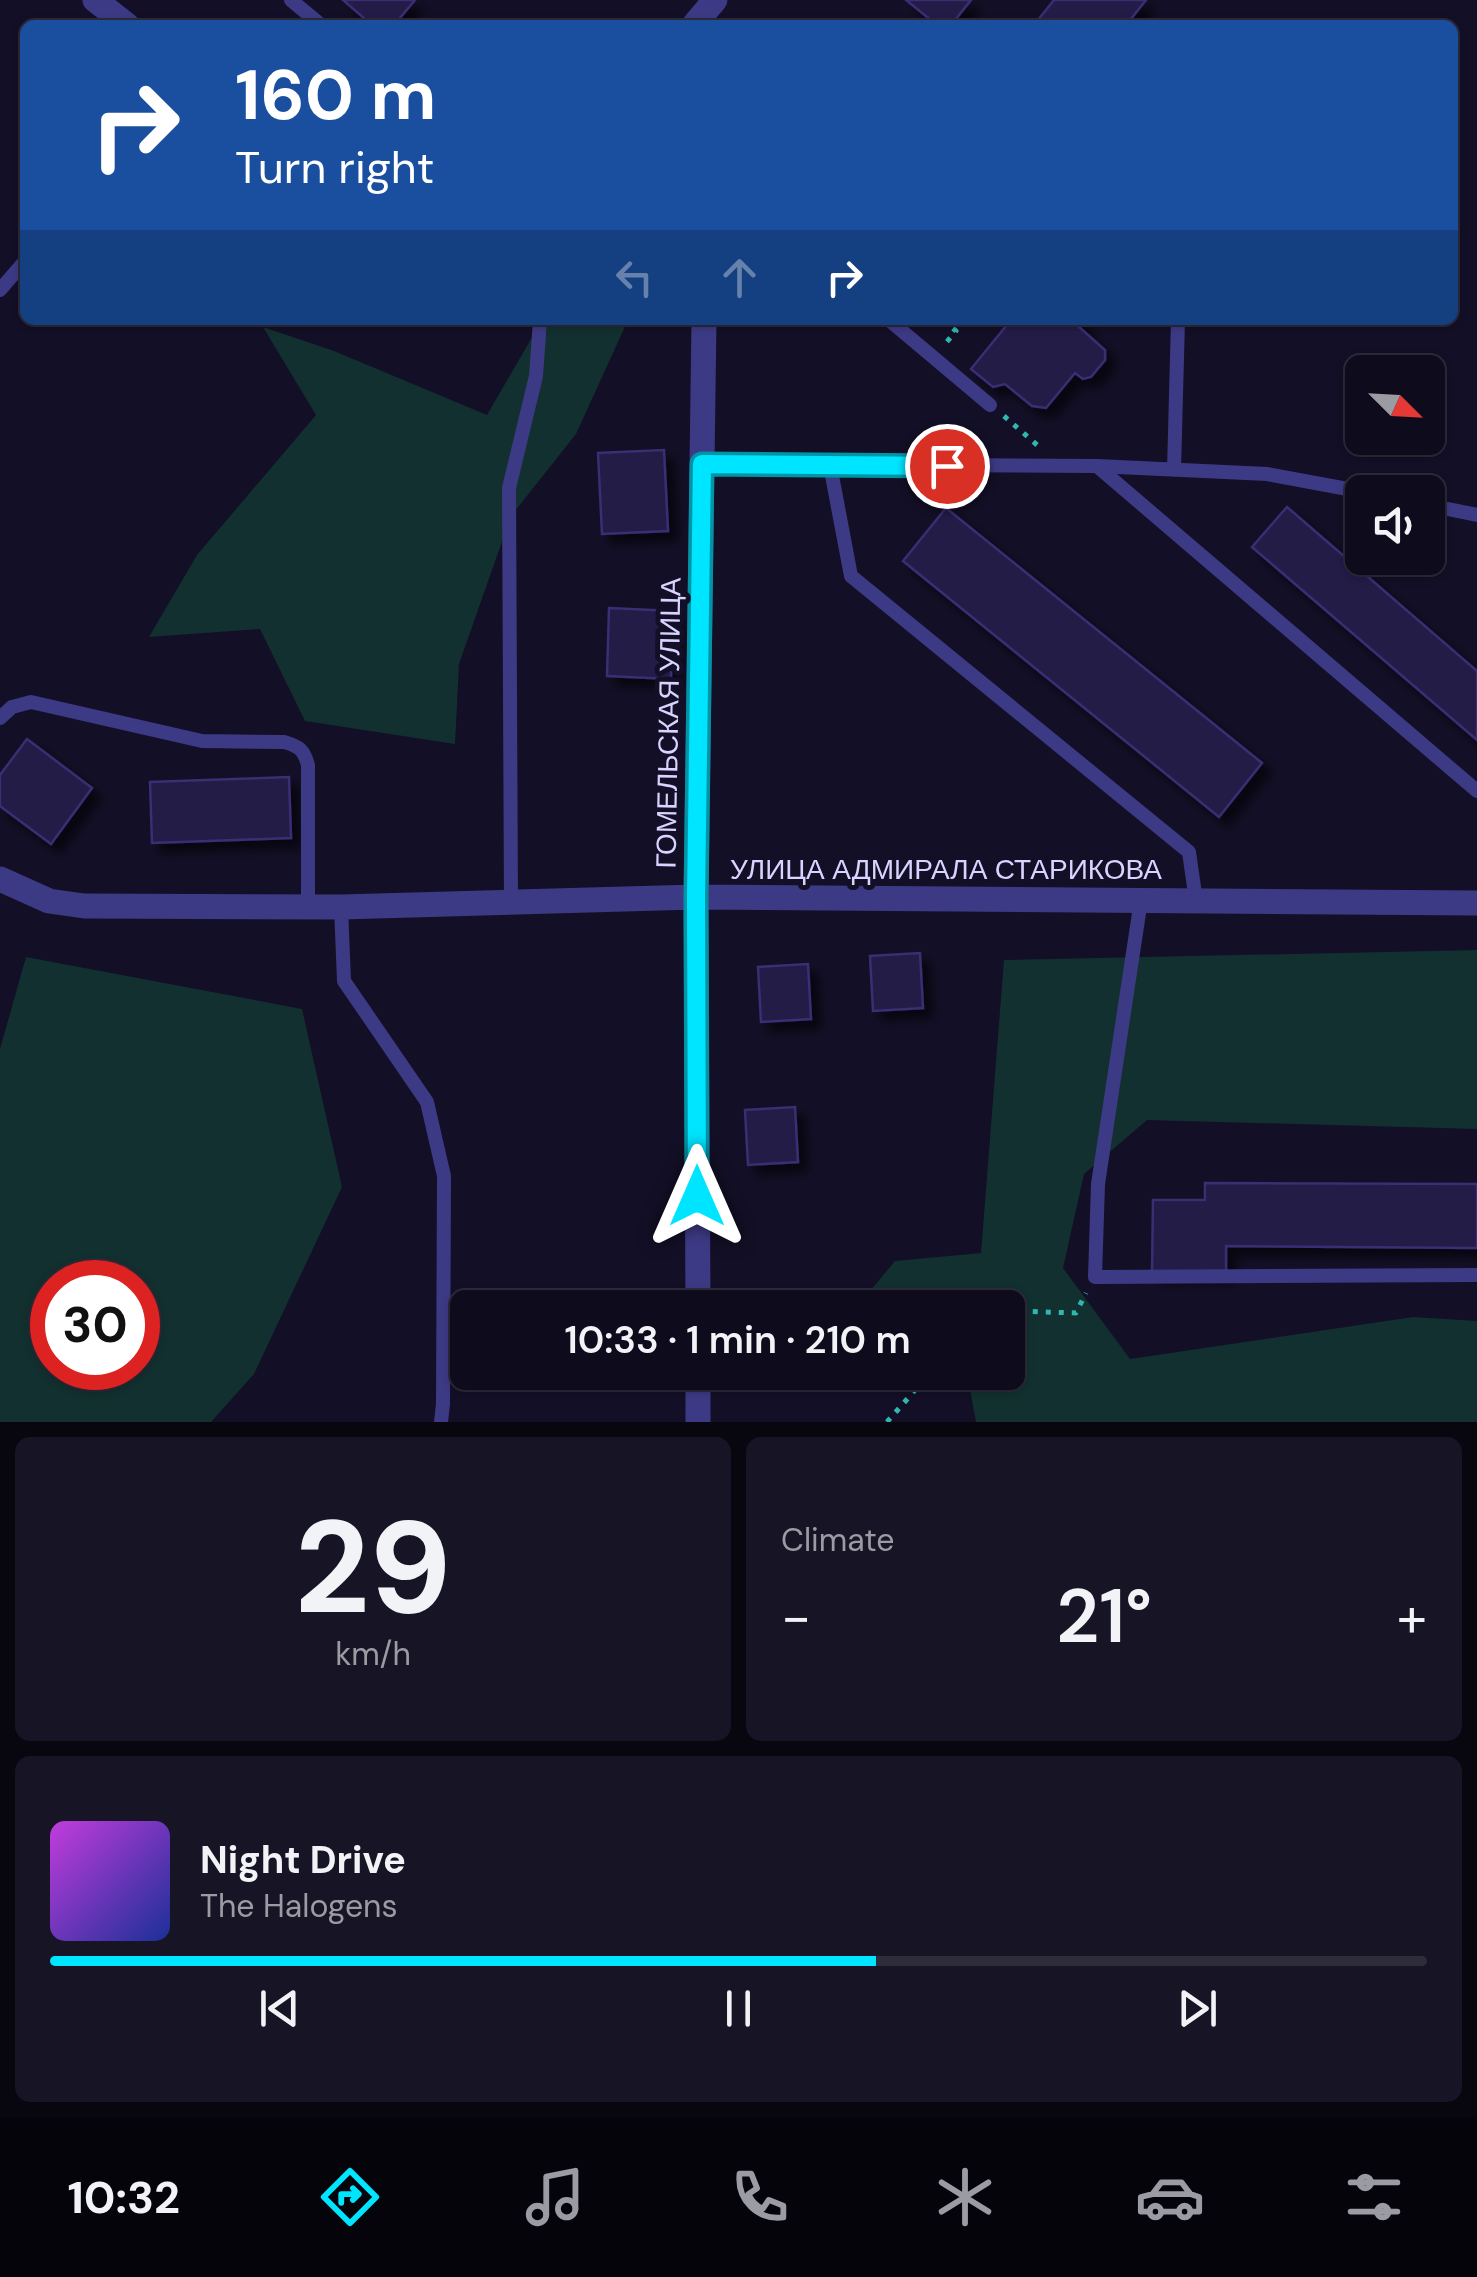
<!DOCTYPE html>
<html lang="en">
<head>
<meta charset="utf-8">
<style>
	:root { --surface:#0e0b1c; --page:#171425; --text:#f1f3f6; --muted:#9b9ba3; --line:#2e2b3b; --accent:#00e5ff }
	body { margin:0; font-family:"DM Sans",sans-serif; background:var(--page); color:var(--text); height:100vh; display:flex; flex-direction:column; font-size:38px; white-space:nowrap }
	* { box-sizing:border-box; margin:0 }
	p { font-size:32px; color:var(--muted) }
	.icon { flex:none; width:55px; height:55px; fill:none; stroke:currentColor; stroke-width:2; stroke-linecap:round; stroke-linejoin:round }
	.map { position:relative; height:1422px; overflow:hidden }
	.panel { display:flex; flex-direction:column; gap:15px; padding:15px; background:#08060f; flex:1 }
	.panel>* { flex:none }
	.top-card { position:absolute; left:20px; top:20px; width:1438px; height:305px; border-radius:15px; box-shadow:0 2px 8px #0004,0 0 0 2px var(--line); background:#1a4fa0; color:#fff; overflow:hidden }
	.needle { width:65px; rotate:114deg }
	.fabs { position:absolute; left:1345px; top:355px; display:grid; gap:20px }
	.fabs a { display:grid; place-items:center; width:100px; height:100px; border-radius:15px; background:var(--surface); box-shadow:0 2px 8px #0004,0 0 0 2px var(--line); font-size:50px }
	.speed { position:absolute; left:30px; top:1260px; display:flex; gap:20px; font-size:50px; font-weight:700; text-align:center }
	.speed>* { display:grid; place-content:center; width:130px; height:130px; border-radius:50%; background:var(--surface); box-shadow:0 2px 8px #0004,0 0 0 2px var(--line); line-height:1 }
	.speed .limit { border:15px solid #d22; background:#fff; color:#111 }
	.pin { position:absolute; display:grid; place-items:center; width:85px; height:85px; color:#fff; margin:-42px; border:5px solid #fff; border-radius:50%; box-shadow:0 2px 10px #0007 }
	.me { position:absolute; width:110px; margin:-55px; rotate:0deg; stroke-linejoin:round; filter:drop-shadow(0 0 8px #0008) }
	.turn { display:flex; align-items:center; gap:35px; height:210px; padding:0 50px; font-size:45px }
	.turn .icon { width:130px; height:130px; stroke-width:2.5 }
	.turn b { display:block; font-size:70px; line-height:85px }
	.lanes { display:flex; align-items:center; height:95px; padding:0 50px; background:#0003; justify-content:center; gap:50px; direction:ltr }
	.lanes .off { opacity:.35 }
	.big { font-size:75px; font-weight:600; line-height:1.1 }
	.panel .card { flex:1; display:flex; flex-direction:column; justify-content:center; gap:15px; min-width:0; padding:0 35px; border-radius:15px; background:var(--page) }
	.panel .dial { align-items:center; gap:0 }
	.dial b { font-size:130px; line-height:1 }
	.song { display:flex; align-items:center; gap:30px }
	.cover { width:120px; height:120px; border-radius:15px; background:linear-gradient(135deg,hsl(290 70% 55%),hsl(230 70% 35%)) }
	.played { height:10px; border-radius:5px; background:linear-gradient(90deg,var(--accent) 60%,var(--line) 60%) }
	.keys { display:flex; justify-content:space-around; direction:ltr }
	.heat { display:flex; justify-content:space-between; align-items:center; font-size:55px; direction:ltr }
	.panel .tiles { flex:1; display:grid; gap:15px; grid-template-columns:1fr 1fr }
	.card:last-child { grid-column:span 2 }
	.trip { position:absolute; left:450px; top:1290px; width:575px; height:100px; border-radius:15px; background:var(--surface); box-shadow:0 2px 8px #0004,0 0 0 2px var(--line); font-weight:600; line-height:100px; text-align:center }
	.tab-bar { display:flex; height:160px; justify-content:space-around; align-items:center; background:#06040b; color:var(--muted) }
	.tab-bar .icon { width:70px; height:70px }
	.tab-bar .selected { color:var(--accent) }
	.tab-bar b { font-size:45px; color:var(--text) }
	.map>svg:first-child { display:block }
	.green { fill:#12302f; fill-rule:evenodd }
	.building { fill:#241b47; stroke:#3b2d73; stroke-width:2.5; filter:url(#shadow) }
	.lines { fill:none; stroke-linecap:round; stroke-linejoin:round }
	.path { stroke:#2fb8b0; stroke-width:5; stroke-dasharray:5 8; stroke-linecap:butt }
	.service { stroke:#3d3a85; stroke-width:14 }
	.minor { stroke:#3d3a85; stroke-width:25 }
	.route-casing { stroke:#0095a6; stroke-width:25 }
	.route { stroke:#00e5ff; stroke-width:18 }
	.labels { text-anchor:middle; stroke-width:10; stroke-linejoin:round; paint-order:stroke }
	.street-label { font-size:28px; fill:#d9d4ff; stroke:#130f26 }
</style>
</head>
<body>
<div class="map">
<svg width="1477" height="1422" viewBox="0 0 1477 1422">
	<defs>
		<filter id="shadow"><feDropShadow dx="9" dy="9" stdDeviation="5" flood-color="#0009"/></filter>
	</defs>
	<rect width="100%" height="100%" fill="#130f26"/>
	<path class="green" d="M542 320H628L576 434 511 516 459 664 455 744 305 721 260 629 149 637 197 555 316 415 263 327 334 351 487 415Z
		M1477 950V1129L1147 1120 1084 1174 1063 1268 1130 1359 1413 1317 1477 1321V1422H976L967 1373 1008 1372V1308H856L895 1261 981 1253 1004 960Z
		M26 957 302 1009 342 1187 254 1374 211 1422H0V1049ZM52 1282H138V1368H52Z"/>
	<path class="building" d="M343 0H415L394 25H372Z
		M906 0H971L951 25H937Z
		M1054 0H1146L1126 25H1034Z
		M1011 320H1084L1079 327 1105 350V360L1091 377 1083 379 1075 373 1046 408 1032 406 1005 384 993 387 971 369Z
		M664 450 668 531 602 534 598 453Z
		M1287 507 1477 671V740L1252 547Z
		M946 508 1262 763 1219 817 903 561Z
		M609 608 673 611 671 679 607 676Z
		M27 739 92 788 51 844 0 806V775Z
		M289 777 291 838 152 843 150 782Z
		M920 953 923 1008 873 1011 870 956Z
		M808 964 811 1019 761 1022 758 967Z
		M795 1107 798 1162 748 1165 745 1110Z
		M1205 1183 1477 1184V1248L1226 1246V1273H1152L1153 1200H1205Z"/>
	<g class="lines">
		<path class="path" d="M943 320 956 331 945 344
			M1004 416 1037 445
			M1008 1315 1014 1311 1076 1313 1086 1293
			M887 1422 931 1372"/>
		<path class="service" d="M291 0 321 25
			M0 290 25 261
			M889 320 990 405
			M702 464 1097 466 1267 474 1364 492
			M830 465 851 576 1189 852 1196 901
			M1098 467 1477 791
			M1174 470 1178 320
			M1428 505 1477 515
			M0 718 12 707 31 702 202 741 284 742C299 746 304 750 308 765V907
			M1141 900 1098 1184 1095 1277 1477 1275
			M511 902 509 488 536 376 540 320
			M341 907 344 981 427 1102 444 1176 443 1404 441 1422"/>
		<path class="minor" d="M95 0 127 25
			M694 25 715 0
			M0 879 49 901 84 906 341 907 696 897 1477 903
			M698 1308 696 897 704 320
			M698 1372V1422"/>
	</g>
	<g class="lines">
		<g class="route-casing">
			<path id="route" d="M697 1196 696 898 702 464 947 466"/>
		</g>
		<use href="#route" class="route"/>
	</g>
	<g class="labels">
		<g class="street-label">
			<text transform="translate(668 723) rotate(-89)" y="10">ГОМЕЛЬСКАЯ УЛИЦА</text>
			<text x="946" y="879">УЛИЦА АДМИРАЛА СТАРИКОВА</text>
		</g>
	</g>
</svg>
<div class="fabs">
<a><svg class="needle" viewBox="-14 -14 28 28"><path d="M0-13l5 13h-10z" fill="#e53935"/><path d="M0 13l5-13h-10z" fill="#9b9ba3"/></svg></a>
<a><svg class="icon" aria-label="sound" viewBox="0 0 24 24"><path d="M4 9h4l5-4v14l-5-4H4zM17 9q2 3 0 6"/></svg></a>
</div>
<div class="speed"><div class="limit">30</div></div>
<div class="pin" style="left:947px;top:466px;background:#d93025"><svg class="icon" aria-label="arrive" viewBox="0 0 24 24"><path d="M6 21V4h12l-3 4 3 4H6"/></svg></div>
<svg class="me" style="left:697px;top:1196px" viewBox="-20 -20 40 40"><path d="M0-17L14 15 0 8-14 15z" fill="#00e5ff" stroke="#fff" stroke-width="4"/></svg>
<div class="trip">10:33 · 1 min · 210 m</div>
<div class="top-card">
<div class="turn"><svg class="icon" aria-label="right" viewBox="0 0 24 24"><path d="M7 20v-9h11M14 6l5 5-5 5"/></svg><div><b>160 m</b>Turn right</div></div>
<div class="lanes"><svg class="icon off" aria-label="left" viewBox="0 0 24 24"><path d="M17 20v-9H6M10 6l-5 5 5 5"/></svg><svg class="icon off" aria-label="ahead" viewBox="0 0 24 24"><path d="M12 20V5M6 11l6-6 6 6"/></svg><svg class="icon" aria-label="right" viewBox="0 0 24 24"><path d="M7 20v-9h11M14 6l5 5-5 5"/></svg></div>
</div>
</div>
<section class="panel">
<div class="tiles">
<div class="card dial"><b>29</b><p>km/h</p></div>
<div class="card"><p>Climate</p>
<div class="heat"><a>−</a><b class="big">21°</b><a>+</a></div>
</div>
<div class="card">
<div class="song"><i class="cover"></i><div><b>Night Drive</b><p>The Halogens</p></div></div>
<div class="played"></div>
<div class="keys"><svg class="icon" aria-label="previous" viewBox="0 0 24 24"><path d="M18 5L8 12l10 7zM5 5v14"/></svg><svg class="icon" aria-label="pause" viewBox="0 0 24 24"><path d="M8 5v14M16 5v14"/></svg><svg class="icon" aria-label="next" viewBox="0 0 24 24"><path d="M6 5l10 7-10 7zM19 5v14"/></svg></div>
</div>
</div>
</section>
<nav class="tab-bar">
<b>10:32</b>
<svg class="icon selected" aria-label="directions" viewBox="0 0 24 24"><path d="M12 3l9 9-9 9-9-9zM9 14v-3h6M13 9l2 2-2 2"/></svg>
<svg class="icon" aria-label="music" viewBox="0 0 24 24"><path d="M9 18V5l10-2v13"/><circle cx="6" cy="18" r="3"/><circle cx="16" cy="16" r="3"/></svg>
<svg class="icon" aria-label="phone" viewBox="0 0 24 24"><path d="M5 4h4l2 5-3 2q2 4 5 5l2-3 5 2v4C11 20 4 13 5 4z"/></svg>
<svg class="icon" aria-label="climate" viewBox="0 0 24 24"><path d="M12 3v18M4 7l16 10M4 17L20 7"/></svg>
<svg class="icon" aria-label="car" viewBox="0 0 24 24"><path d="M5 17H2v-5l4-1 3-4h7l3 4 3 1v5h-3M9 17h6M6 11h13"/><circle cx="7" cy="17" r="2"/><circle cx="17" cy="17" r="2"/></svg>
<svg class="icon" aria-label="filters" viewBox="0 0 24 24"><path d="M4 7h16M4 17h16"/><circle cx="9" cy="7" r="2"/><circle cx="15" cy="17" r="2"/></svg>
</nav>
</body>
</html>
